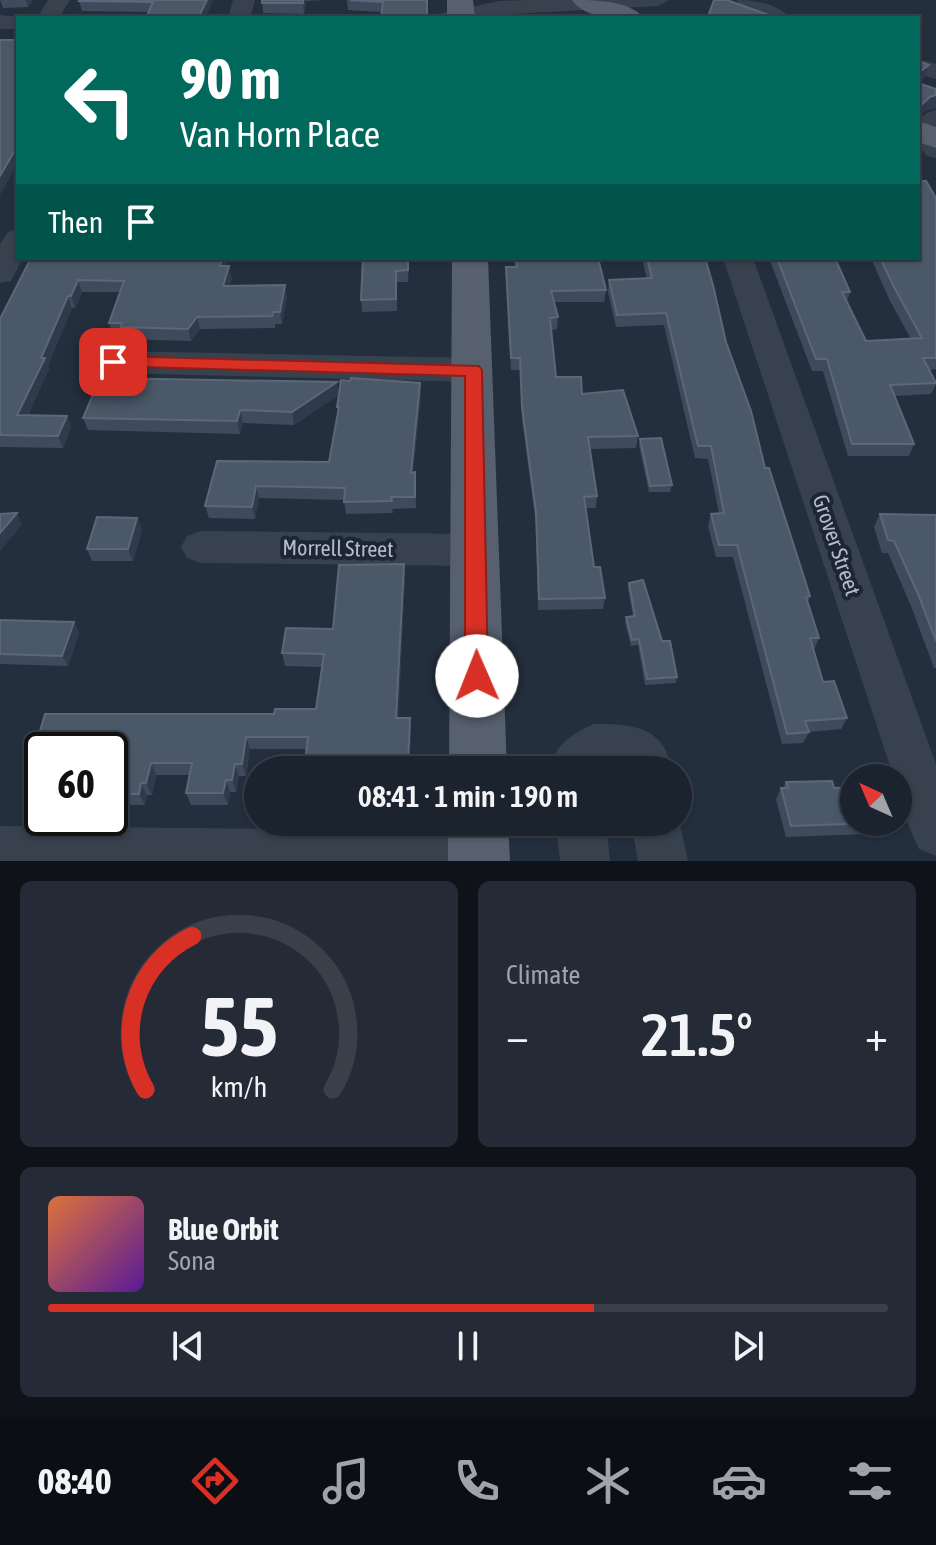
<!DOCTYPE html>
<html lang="en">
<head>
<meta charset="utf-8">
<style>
	:root { --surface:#1b232e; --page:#242b36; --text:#f1f3f6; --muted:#a0a4aa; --line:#39404a; --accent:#d93025 }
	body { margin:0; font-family:"Asap Condensed",sans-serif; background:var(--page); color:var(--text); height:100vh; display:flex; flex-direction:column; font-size:30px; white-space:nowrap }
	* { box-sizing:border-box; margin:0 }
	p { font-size:26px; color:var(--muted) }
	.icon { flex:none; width:44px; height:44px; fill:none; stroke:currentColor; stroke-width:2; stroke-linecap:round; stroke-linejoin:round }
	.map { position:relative; height:861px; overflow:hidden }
	.panel { display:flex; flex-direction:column; gap:20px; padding:20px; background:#0f1319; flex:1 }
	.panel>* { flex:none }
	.hud { position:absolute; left:16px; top:16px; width:904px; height:244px; border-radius:0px; box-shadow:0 2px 6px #0004,0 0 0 2px var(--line); background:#00695c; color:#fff; overflow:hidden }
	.needle { width:52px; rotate:316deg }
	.tools { position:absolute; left:840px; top:764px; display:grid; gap:16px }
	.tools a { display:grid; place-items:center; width:72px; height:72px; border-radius:50%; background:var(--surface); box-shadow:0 2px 6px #0004,0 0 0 2px var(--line); font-size:40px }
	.speed { position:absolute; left:24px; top:732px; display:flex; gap:16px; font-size:40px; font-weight:700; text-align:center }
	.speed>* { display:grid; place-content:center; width:104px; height:104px; border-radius:50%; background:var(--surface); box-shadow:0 2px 6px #0004,0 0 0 2px var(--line); line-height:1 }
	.speed .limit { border:4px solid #111; border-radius:12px; background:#fff; color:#111 }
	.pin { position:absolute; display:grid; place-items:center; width:68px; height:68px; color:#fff; margin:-34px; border-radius:16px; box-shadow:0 4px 12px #0006 }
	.me { position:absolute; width:88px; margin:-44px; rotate:359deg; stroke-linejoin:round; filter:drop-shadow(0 0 6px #0008) }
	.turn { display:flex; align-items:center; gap:28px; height:168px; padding:0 32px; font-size:36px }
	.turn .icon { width:104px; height:104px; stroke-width:2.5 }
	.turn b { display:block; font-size:56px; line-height:68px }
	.then { display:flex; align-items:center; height:76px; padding:0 32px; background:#0003; gap:16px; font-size:30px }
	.big { font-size:60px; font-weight:600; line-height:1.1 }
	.panel .tile { flex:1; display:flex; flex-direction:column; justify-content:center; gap:12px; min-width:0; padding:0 28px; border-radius:12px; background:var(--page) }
	.panel .dial { align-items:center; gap:0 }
	.dial svg { height:208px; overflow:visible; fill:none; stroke:var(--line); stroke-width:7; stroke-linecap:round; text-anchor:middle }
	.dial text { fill:var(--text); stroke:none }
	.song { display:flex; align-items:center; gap:24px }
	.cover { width:96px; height:96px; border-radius:12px; background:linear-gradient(135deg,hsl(20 70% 55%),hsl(270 70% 35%)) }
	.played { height:8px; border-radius:4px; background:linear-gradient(90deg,var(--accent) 65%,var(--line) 65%) }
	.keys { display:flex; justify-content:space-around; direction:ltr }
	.heat { display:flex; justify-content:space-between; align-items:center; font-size:44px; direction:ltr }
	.panel .tiles { flex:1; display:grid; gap:20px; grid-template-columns:1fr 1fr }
	.tile:last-child { grid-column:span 2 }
	.trip { position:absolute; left:244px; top:756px; width:448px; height:80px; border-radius:40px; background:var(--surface); box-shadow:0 2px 6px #0004,0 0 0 2px var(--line); font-weight:600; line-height:80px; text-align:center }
	.menu { display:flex; height:128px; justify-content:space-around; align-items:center; background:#0b0e12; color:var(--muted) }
	.menu .icon { width:56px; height:56px }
	.menu .current { color:var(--accent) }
	.menu b { font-size:36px; color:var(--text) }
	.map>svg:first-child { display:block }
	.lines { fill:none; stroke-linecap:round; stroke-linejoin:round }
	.minor { fill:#38414e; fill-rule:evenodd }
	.major { fill:#56606e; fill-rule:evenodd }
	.wall { fill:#3f4b5c }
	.shaded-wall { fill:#2f3b4b }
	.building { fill:#4b5868; stroke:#5c6777; stroke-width:2 }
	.route { fill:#d93025; stroke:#8d1f18; stroke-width:2 }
	.labels { text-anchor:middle; stroke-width:8; stroke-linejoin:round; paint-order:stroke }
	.street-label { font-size:22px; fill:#b4bcc9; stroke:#1d2633 }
</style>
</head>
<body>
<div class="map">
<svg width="936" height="861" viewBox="0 0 936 861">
	<rect width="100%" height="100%" fill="#242f3e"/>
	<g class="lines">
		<path class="minor" d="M48 0H70L59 18H37Z
			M233 0H255L250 18H228Z
			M528 0H669L658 6 439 18 442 13 499 1Z
			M737 0C756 0 778 4 791 18H761L741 10Z
			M0 15 26 18H18V29H0Z
			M918 59 936 64V79L918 74Z
			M936 110V158L927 156 918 146V120L927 113Z
			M18 229V258H23L11 281 0 283V244L8 232Z
			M723 258H753L936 764V856L919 849C909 827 898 802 898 778H894Z
			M113 351 473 358 485 362 490 370 485 378 473 382 113 373 101 370 96 362 101 354Z
			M201 531 475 534 489 539 495 550 489 561 475 566 201 563 187 558 181 547 187 536Z
			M594 724C631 724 664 725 672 770H552C550 747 575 732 594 724Z
			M678 816 688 861H638L631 822H678Z
			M556 822H606L610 861H560Z
			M0 826 479 831 497 838 504 856 502 861H0Z"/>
		<path class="major" d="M447 0H473L475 18H447Z
			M572 0C594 0 629 0 644 18 621 18 587 21 572 0Z
			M918 121 936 127V148L918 142Z
			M452 258H488L507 770H449Z
			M448 822H508L510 861H448Z"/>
	</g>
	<path class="wall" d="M0 0H33L28 7 3 8Z
		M80 0H213L205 18H146L149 12 82 11 79 1Z
		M262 0H324L306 1 304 14 263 13Z
		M347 0H427L382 12 348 10Z
		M936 198V369L929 370 936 384 931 394 894 396 914 444 909 456H848L823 371H812L769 258H835L850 292 847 301 866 341 911 339 889 299 871 258H918Z
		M31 258H228L225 266 232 278 229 286 287 297 282 324H275V328L200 329 191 341 125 339 123 334H113L109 323 120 292H82L75 308H72L48 365 49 369 28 415 67 416 71 427 63 448 0 447V319Z
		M409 258 408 282H397V311L362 312 361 300Z
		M514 258H598L606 290 604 302H554L558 317 557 329 551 330 556 377 582 394 638 436 636 448 590 449 597 496 596 508H586L594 567 605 598 603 609 538 610 536 524 522 419 520 370H511L506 279V267H515Z
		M642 258H705L726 342 765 468 810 596 808 602 819 638 814 650 823 682 847 718 841 729 809 732 803 743 782 744 733 557H716L708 526 711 514 719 513 708 459 695 458 664 325 616 327 608 292 609 280 647 279Z
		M337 382 338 395 294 425 243 423 240 434 88 430 83 418Z
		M420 383 421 395 413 473 415 472 416 508 392 509 393 513 346 514 344 500 259 498 255 519 209 518 205 506 217 461 329 462 338 415 337 407Z
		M640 439 672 485 670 492H649L639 446Z
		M880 514 936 515V668H934L911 606 888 553H882L874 527Z
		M137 518 142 530 133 561H92L87 549Z
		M404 564 405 577 398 718H410L411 730 409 770H304L306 749H250L246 776H239L236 792H230L228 805H191L186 793 190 775H156L152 795H147L145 805H110V750H42V797H32L24 785 45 714H274L275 709H316L322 667 285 666 282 653 286 628 333 629 339 565Z
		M629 583 662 641 677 677 676 683 645 685 638 645 631 646 625 623 626 617 633 616 628 589Z
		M0 620 74 622 79 633 68 666 0 664Z
		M786 782 834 788 874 823 867 834 786 837 776 799 781 788H783Z"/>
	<path class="shaded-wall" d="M26 0H33L28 7Z
		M207 0H213L205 18H198Z
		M303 0H306L304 14 303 3Z
		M929 65 924 79 918 84V73Z
		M936 95V108L925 111 918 117 920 106 930 97Z
		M18 145V163L0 195V176Z
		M222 258H228L222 278 220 266Z
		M229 266 232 278 225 297 223 286Z
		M78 280 82 292 75 308 71 296Z
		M285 285 287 297 282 324 280 312Z
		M68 296 72 308 48 365 49 369 22 427 17 415Z
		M197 317 200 329 191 341 188 329Z
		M337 382 338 395 294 425 292 412Z
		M420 383 421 395 412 484 411 473Z
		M240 410 243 423 240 434 237 421Z
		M67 416 71 427 63 448 58 436Z
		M256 486 259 498 255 519 252 507Z
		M17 513 22 525 0 551V533Z
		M137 518 142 530 133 561 128 549Z
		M404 564 405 577 398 730 396 718Z
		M74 622 79 633 68 666 62 656Z
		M410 718 411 730 409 770 408 762Z
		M246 737 250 749 246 776 242 764Z
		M151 763 156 775 152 795 146 783Z
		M235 764 239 776 236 792 232 780Z
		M226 780 230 792 228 805 223 793Z
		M141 783 147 795 145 805 139 794Z"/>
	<path class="building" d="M80 0H207L198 18H146L153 2 79 1Z
		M262 0H303V3H262Z
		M350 0H427V18H381L383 2Z
		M714 0H727L777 18H719L709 14Z
		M488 17H589V18H488Z
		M0 40H18V145L0 176Z
		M918 61 929 65 918 73Z
		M918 83 936 89V95L930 97 920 106V119L918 120Z
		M918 181H926L936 198V358H923L936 383 890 385 914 444H852L827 359H816L777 258H835L850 292H842L866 341 922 338 894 287 880 258H918Z
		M31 258H222L220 266H229L223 286 285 285 280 312H273L272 316 197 317 188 329 121 327 122 323H109L124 281 78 280 71 296H68L41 358H45L17 415 67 416 58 436 0 435V319Z
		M363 258H408V270L396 271V299L361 300Z
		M516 258H598L606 290 551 291 558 317 550 318 556 377H581L582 394 623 390 638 436 588 437 597 496 584 497 594 567H600L605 598 539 599 536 512 522 407 520 358H511L506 267H517Z
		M647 258H705L713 285 726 342 751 411 765 468H769L810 596 806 597 819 638H810L823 682 834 681 847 718 805 721 809 732 787 734 737 545H719L711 514 724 513 711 446H698L666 313 617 315 609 280 652 278Z
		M100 378 337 382 292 412 240 410 237 421 83 418Z
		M351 378 420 383 411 473 415 472V497H391L392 501 344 502 345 488 256 486 252 507 205 506 217 461 329 462 339 407H337L341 380 350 381Z
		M661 438 672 485 650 486 640 439Z
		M17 513 0 533V514Z
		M880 514 936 515V641L918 594 894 541 888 540Z
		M97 517 137 518 128 549H87Z
		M404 564 396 718H410L408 762H397L396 768 328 767 327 770H304L308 737H246L242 764H235L232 780H226L223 793H186L192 763H151L146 783H141L139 794H110V750H42V785H24L45 714H274L275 709H316L324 654 282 653 286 628 333 629 339 565Z
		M643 580 662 641H670L677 677 647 679 639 639 632 640 626 617 635 616 629 583Z
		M0 620 74 622 62 656 0 654Z
		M832 781 834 788 854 787V822H874V823L791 826 781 788H788L786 782Z"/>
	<path class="route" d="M113 356 479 366 482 370 488 676 485 683 477 685 469 683 465 676V376L107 366 104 362 107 358Z"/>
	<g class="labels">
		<g class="street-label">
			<text transform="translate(837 545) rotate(71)" y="8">Grover Street</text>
			<text transform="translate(338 548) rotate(1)" y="8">Morrell Street</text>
		</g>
	</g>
</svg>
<div class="tools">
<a><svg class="needle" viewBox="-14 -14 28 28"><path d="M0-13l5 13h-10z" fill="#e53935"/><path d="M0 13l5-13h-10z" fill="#a0a4aa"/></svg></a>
</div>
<div class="speed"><div class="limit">60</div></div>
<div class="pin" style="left:113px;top:362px;background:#d93025"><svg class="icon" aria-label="arrive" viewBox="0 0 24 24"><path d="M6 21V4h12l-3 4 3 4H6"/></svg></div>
<svg class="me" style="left:477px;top:676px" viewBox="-20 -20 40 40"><circle r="19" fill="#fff"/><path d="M0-13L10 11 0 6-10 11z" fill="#d93025"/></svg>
<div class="trip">08:41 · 1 min · 190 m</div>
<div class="hud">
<div class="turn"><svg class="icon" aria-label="left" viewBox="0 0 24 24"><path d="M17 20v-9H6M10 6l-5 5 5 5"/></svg><div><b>90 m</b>Van Horn Place</div></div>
<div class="then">Then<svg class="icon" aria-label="arrive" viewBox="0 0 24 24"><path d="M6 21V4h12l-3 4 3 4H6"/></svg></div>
</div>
</div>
<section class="panel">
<div class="tiles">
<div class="tile dial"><svg viewBox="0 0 100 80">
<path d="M14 69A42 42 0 1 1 86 69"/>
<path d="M14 69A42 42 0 0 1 32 10" stroke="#d93025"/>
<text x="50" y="56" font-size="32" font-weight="700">55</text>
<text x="50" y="72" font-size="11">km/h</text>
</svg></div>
<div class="tile"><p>Climate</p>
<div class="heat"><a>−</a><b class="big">21.5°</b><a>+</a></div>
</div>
<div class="tile">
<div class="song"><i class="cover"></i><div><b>Blue Orbit</b><p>Sona</p></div></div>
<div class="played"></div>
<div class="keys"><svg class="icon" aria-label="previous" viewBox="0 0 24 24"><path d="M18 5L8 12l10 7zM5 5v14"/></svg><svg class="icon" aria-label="pause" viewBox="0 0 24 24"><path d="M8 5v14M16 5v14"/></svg><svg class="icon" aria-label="next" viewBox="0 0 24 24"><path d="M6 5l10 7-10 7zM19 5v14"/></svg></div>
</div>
</div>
</section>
<nav class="menu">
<b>08:40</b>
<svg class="icon current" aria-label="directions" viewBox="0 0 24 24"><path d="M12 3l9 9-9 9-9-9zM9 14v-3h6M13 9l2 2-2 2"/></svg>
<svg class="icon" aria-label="music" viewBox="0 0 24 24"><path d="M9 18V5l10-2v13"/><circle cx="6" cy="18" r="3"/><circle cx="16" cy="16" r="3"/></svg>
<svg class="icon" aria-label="phone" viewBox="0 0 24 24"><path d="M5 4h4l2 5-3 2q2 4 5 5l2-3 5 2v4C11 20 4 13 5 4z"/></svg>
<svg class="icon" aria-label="climate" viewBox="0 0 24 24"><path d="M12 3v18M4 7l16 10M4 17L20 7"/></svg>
<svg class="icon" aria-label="car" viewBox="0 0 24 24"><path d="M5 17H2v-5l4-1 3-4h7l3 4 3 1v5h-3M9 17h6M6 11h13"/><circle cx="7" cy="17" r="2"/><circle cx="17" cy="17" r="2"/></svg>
<svg class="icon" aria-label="filters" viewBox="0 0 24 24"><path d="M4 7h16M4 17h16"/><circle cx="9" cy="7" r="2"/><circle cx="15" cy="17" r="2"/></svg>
</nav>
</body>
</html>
